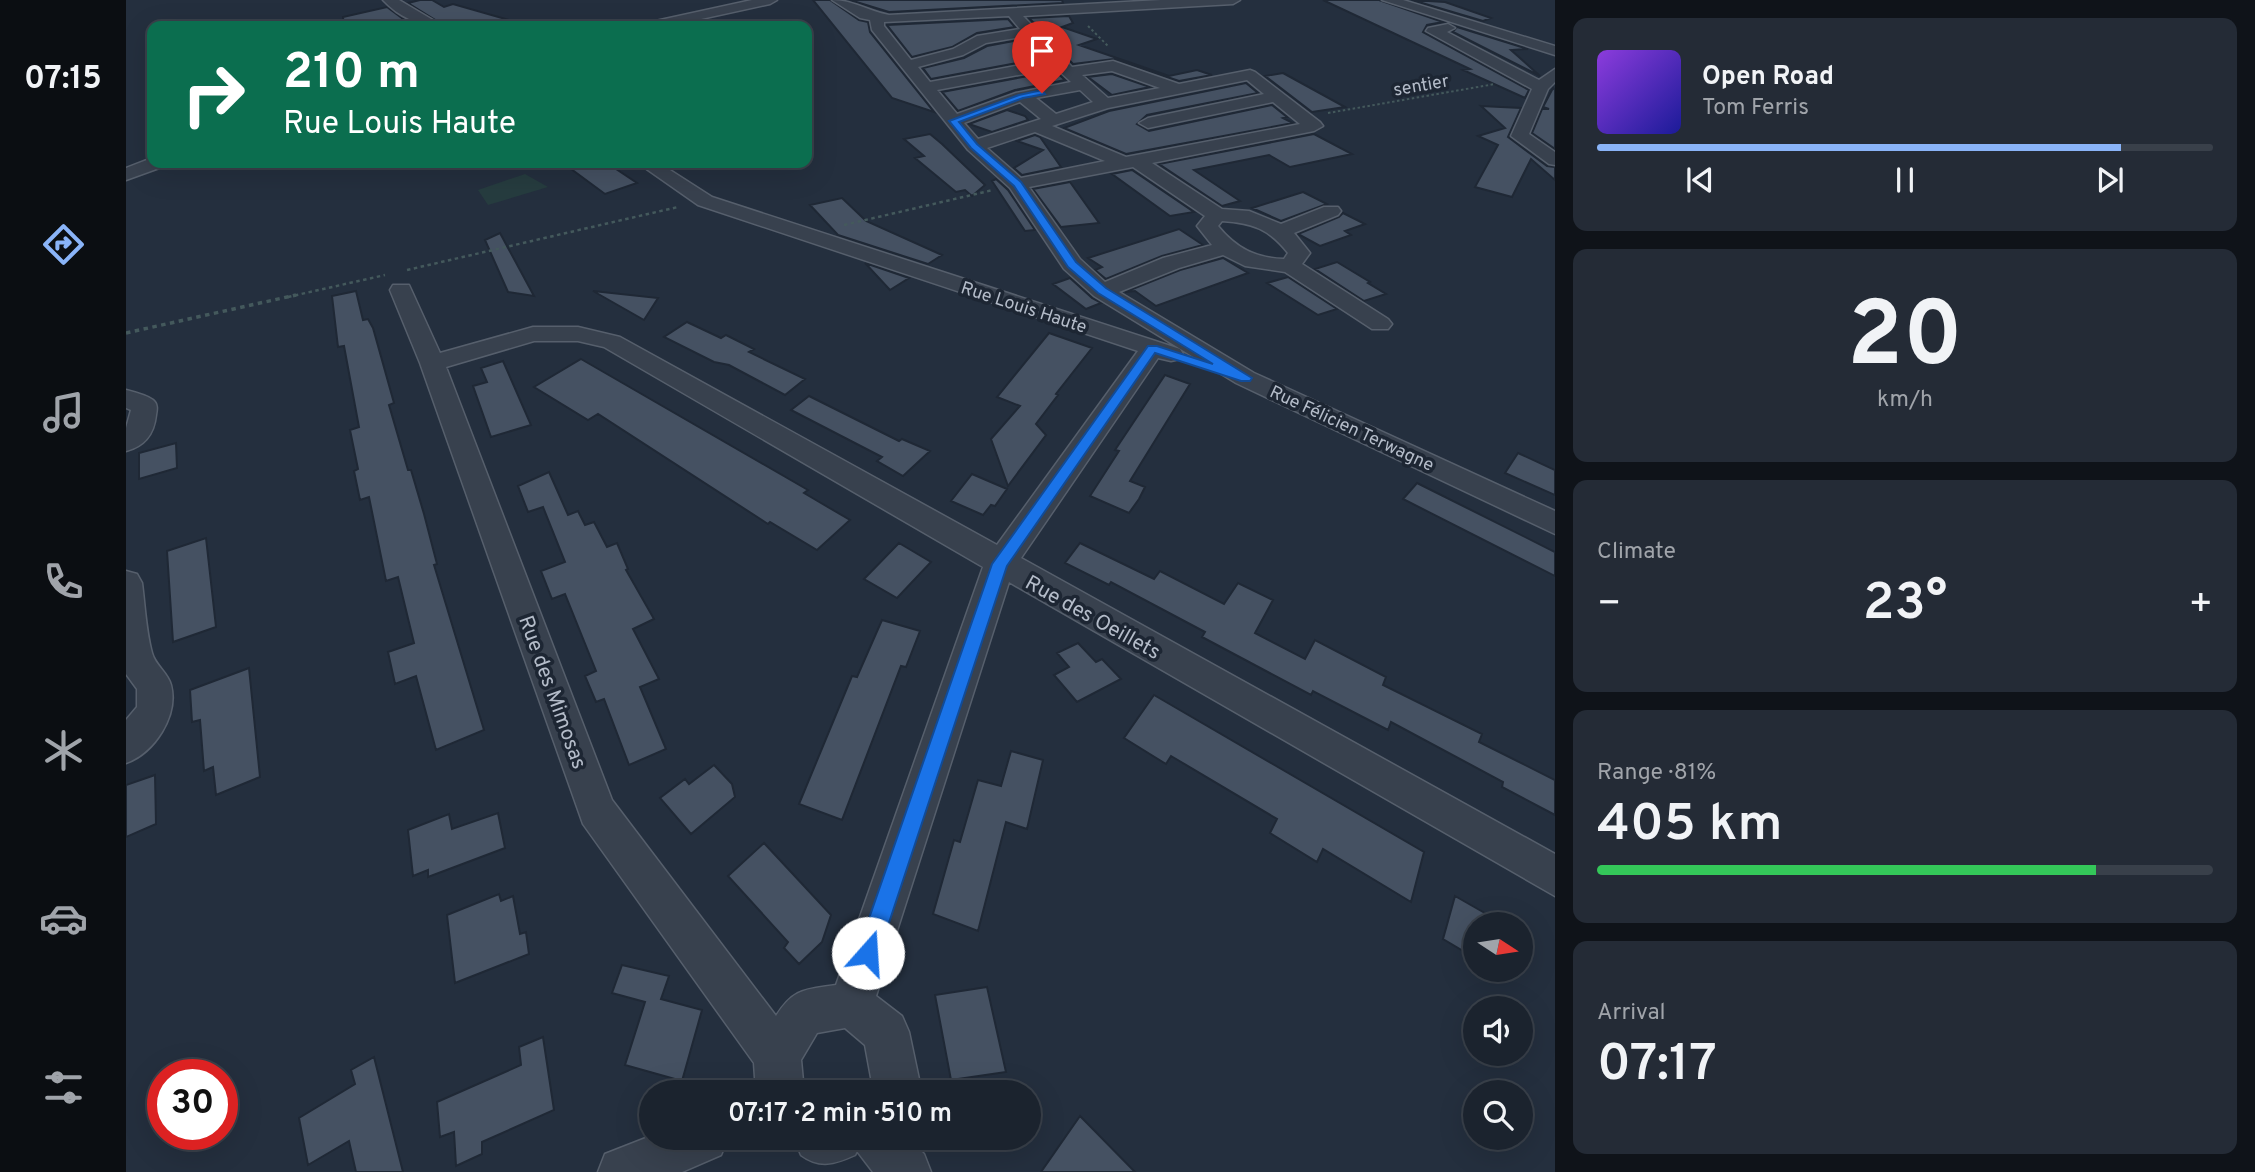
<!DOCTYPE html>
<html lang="en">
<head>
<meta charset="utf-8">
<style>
	:root { --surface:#1b232e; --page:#242b36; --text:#f1f3f6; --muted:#a0a4aa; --line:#39404a; --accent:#8ab4f8 }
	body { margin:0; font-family:Overpass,sans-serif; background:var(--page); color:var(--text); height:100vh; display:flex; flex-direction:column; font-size:26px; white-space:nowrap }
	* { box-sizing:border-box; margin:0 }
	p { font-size:23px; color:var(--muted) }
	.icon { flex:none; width:38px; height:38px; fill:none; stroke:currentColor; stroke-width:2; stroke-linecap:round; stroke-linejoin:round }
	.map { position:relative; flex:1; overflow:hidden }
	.details { display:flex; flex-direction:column; gap:18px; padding:18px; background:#0f1319; width:700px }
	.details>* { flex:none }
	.top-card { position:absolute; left:21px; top:21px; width:665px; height:147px; border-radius:14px; box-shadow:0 7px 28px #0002,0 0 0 2px var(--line); background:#0b6e4f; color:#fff; overflow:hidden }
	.needle { width:46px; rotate:102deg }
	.controls { position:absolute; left:1337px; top:912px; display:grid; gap:14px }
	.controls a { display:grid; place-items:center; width:70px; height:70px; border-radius:50%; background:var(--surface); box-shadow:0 7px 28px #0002,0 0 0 2px var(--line); font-size:35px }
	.speed { position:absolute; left:21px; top:1059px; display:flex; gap:14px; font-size:35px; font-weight:700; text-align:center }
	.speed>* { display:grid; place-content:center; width:91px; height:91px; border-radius:50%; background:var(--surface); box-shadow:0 7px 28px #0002,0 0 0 2px var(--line); line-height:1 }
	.speed .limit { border:10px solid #d22; background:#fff; color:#111 }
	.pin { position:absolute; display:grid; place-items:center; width:60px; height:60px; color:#fff; margin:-72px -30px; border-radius:50% 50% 50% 0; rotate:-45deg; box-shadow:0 0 7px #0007 }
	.pin .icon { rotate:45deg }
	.me { position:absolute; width:77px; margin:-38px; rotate:19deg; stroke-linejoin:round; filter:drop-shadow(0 0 5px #0008) }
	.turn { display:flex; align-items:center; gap:24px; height:147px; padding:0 21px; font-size:32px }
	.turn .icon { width:91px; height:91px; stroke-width:2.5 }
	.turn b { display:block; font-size:49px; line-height:60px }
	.big { font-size:52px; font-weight:600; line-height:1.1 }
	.details .widget { flex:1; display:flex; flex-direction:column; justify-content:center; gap:10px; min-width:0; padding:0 24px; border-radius:14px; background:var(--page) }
	.details .dial { align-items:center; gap:0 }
	.dial b { font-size:91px; line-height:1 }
	.song { display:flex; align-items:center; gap:21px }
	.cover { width:84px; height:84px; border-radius:10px; background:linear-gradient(135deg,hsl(270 70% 55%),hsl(240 70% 35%)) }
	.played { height:7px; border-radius:4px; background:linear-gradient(90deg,var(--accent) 85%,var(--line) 85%) }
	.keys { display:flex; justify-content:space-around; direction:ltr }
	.heat { display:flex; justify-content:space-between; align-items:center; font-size:38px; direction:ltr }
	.charge { height:10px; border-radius:5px; background:linear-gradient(90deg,#34c759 81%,var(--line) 0) }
	.trip { position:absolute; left:513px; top:1080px; width:402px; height:70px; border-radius:35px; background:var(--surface); box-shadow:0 7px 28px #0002,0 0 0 2px var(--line); font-weight:600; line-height:70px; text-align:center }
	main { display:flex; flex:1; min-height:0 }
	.dock { display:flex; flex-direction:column; width:126px; justify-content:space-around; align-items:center; background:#0b0e12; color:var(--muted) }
	.dock .icon { width:49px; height:49px }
	.dock .current { color:var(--accent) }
	.dock b { font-size:32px; color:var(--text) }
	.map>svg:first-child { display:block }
	.green { fill:#263c3f }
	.building { fill:#455162; stroke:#1f2835; stroke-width:2 }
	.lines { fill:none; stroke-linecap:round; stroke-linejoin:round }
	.minor-casing { stroke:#565f6c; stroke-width:3 }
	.path-far2 { stroke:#44595c; stroke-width:2; stroke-dasharray:2.5 2.5; stroke-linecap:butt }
	.path-far1 { stroke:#44595c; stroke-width:2.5; stroke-dasharray:3.5 3.5; stroke-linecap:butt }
	.path { stroke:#44595c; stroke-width:3.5; stroke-dasharray:4.5 4.5; stroke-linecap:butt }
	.minor { fill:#38414e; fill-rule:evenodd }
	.route { fill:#1a73e8; stroke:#114b97; stroke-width:2 }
	.labels { text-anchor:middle; stroke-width:7; stroke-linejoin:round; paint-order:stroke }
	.far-street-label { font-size:18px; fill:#b4bcc9; stroke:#1d2633 }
	.street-label { font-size:21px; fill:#b4bcc9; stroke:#1d2633 }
</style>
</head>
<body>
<main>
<nav class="dock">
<b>07:15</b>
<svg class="icon current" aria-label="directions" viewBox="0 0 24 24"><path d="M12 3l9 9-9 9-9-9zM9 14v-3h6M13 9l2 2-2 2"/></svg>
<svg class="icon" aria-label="music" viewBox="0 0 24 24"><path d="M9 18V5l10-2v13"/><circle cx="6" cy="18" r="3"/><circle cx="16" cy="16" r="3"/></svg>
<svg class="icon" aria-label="phone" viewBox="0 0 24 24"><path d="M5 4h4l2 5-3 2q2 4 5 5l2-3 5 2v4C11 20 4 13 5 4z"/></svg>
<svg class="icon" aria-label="climate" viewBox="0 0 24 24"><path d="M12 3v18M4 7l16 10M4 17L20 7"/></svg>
<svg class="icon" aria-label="car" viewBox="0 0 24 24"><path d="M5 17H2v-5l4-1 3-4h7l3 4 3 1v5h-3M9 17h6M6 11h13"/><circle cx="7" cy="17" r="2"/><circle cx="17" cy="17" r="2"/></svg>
<svg class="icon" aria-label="filters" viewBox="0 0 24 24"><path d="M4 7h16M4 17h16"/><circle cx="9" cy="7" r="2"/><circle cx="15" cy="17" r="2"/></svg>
</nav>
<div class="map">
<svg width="1429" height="1172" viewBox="0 0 1429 1172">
	<rect width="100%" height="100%" fill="#242f3e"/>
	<path class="green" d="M399 174 422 187 362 205 352 190Z"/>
	<path class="building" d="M294 0H306L318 7 327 4 383 20 382 26H319L282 3Z
		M687 0H704L733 20 742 22 744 32 808 112 766 98Z
		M724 0H936L937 3 763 12Z
		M1197 0H1253L1317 22 1301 25 1297 32 1403 90 1399 98 1337 70 1344 69Z
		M1286 0 1319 2 1365 18 1357 21Z
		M261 7 276 18 295 26H218L217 17Z
		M943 16 947 23 936 27 971 39 953 45 1043 76 1071 70 1086 75 1053 81 988 59 947 64 903 18Z
		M882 19 889 27 851 33 826 47 786 57 761 25Z
		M1331 27 1402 49 1385 50 1414 76 1327 32Z
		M899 39 917 58 805 79 797 68 838 58 861 46Z
		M929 71 939 80 889 90 832 111 816 92Z
		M1157 73 1219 107 1186 112 1139 76Z
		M986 74 1024 87 986 95 962 77Z
		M1120 83 1132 93 1021 115 1011 124 1023 131 1146 105 1161 117 1157 118 1167 123 1000 154 938 128 983 111Z
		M1427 88 1429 90V149L1406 133 1416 109H1423L1417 107Z
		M1355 106 1395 108 1382 137 1421 166 1429 167V180L1405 159 1386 197 1349 187 1372 145 1352 136 1379 128Z
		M881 110 899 116 902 120 866 132 843 124Z
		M804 134 816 144 859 185 846 196 839 190 830 192 789 158 798 156 778 139Z
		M1188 134 1226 154 1164 167 1143 155 1068 170 1114 201 1096 206 1033 164Z
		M909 135 914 137 935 167 896 175 888 168 917 150 891 141Z
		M437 163H481L511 183 479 194Z
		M1006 170 1068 212 1044 216 986 174Z
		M870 179 882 190 909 230 899 231 866 181Z
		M944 182 973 223 935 227 907 189Z
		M1177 192 1201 204 1155 221 1126 208Z
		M716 198 740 221 816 255 802 264 712 235 684 205Z
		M1217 213 1239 224 1219 231 1225 235 1194 246 1172 234 1213 217Z
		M1053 229 1077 245 1036 256 980 279 969 270 976 267 962 258Z
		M374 233 408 296 382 292 359 240Z
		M1097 258 1122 273 1030 306 1009 291 999 292 1054 270Z
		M1211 262 1244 282 1242 283 1260 294 1238 301 1189 269Z
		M739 263 783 278 764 290Z
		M1162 277 1211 309 1192 315 1141 283Z
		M944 278 966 298 975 303 960 309 927 284Z
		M230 291 237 320 242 319 247 328 268 403 263 405 282 470H285L298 514 311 564 308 565 358 730 310 750 290 676 269 684 262 652 288 643 272 577 260 581 243 497 234 500 228 471 232 469 224 430 233 427 218 346 212 347 206 296Z
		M467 291 532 298 518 320Z
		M561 322 595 338 600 335 628 349 623 352 679 379 659 395 603 365 588 362 538 337Z
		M923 333 966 348 930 394 932 395 910 424 920 435 882 486 865 439 894 406 871 397Z
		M455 359 682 490 678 493 724 520 691 550 644 522 642 524 472 414 462 420 408 387Z
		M377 361 405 425 365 437 347 386 361 382 355 368Z
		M1039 375 1064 384 1004 481 1019 487 1013 499 1003 513 964 496 993 451 989 450Z
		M683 396 773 441 776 439 804 451 777 476 751 461 756 457 665 410Z
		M50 443 51 468 13 479V453Z
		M1392 453 1429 470V495L1379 473Z
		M423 472 442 515 452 511 459 525 468 522 481 547 491 543 502 569 500 570 528 619 507 629 533 679 514 687 540 749 503 765 478 699 470 702 459 676 470 671 439 594 426 599 415 571 439 562 417 507 402 512 392 486Z
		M846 474 881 489 869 506 865 505 857 515 825 501Z
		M1291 483 1429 552V576L1277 499Z
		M80 538 90 627 47 642 41 551Z
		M773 543 805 562 771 598 738 579Z
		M954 543 1028 579 1034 571 1098 604 1112 583 1147 600 1129 633 1179 659 1189 640 1260 677 1257 685 1356 734 1353 742 1429 780V815L1376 787 1377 782 1265 722 1262 730 1187 691 1185 695 1076 637 1079 632 985 582 983 585 939 563Z
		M756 620 794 631 780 667 775 666 716 820 673 804 726 676 731 677Z
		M952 643 970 662 976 659 995 679 951 702 928 675 943 667 931 653Z
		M123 668 134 777 90 795 87 767 78 771 74 720 66 722 64 690Z
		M1028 695 1298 852 1285 902 1197 849 1191 862 1144 833 1151 819 1045 756 1040 764 998 738Z
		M885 751 917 760 901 829 880 822 852 931 807 914 828 840 834 842 852 780 875 786Z
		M588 765 606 784 609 797 565 834 534 798 559 779 563 784Z
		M29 775 30 824 0 837V785Z
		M372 813 379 848 302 877V870L287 876 282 830 323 814 326 829Z
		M638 843 705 915 696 942 673 964 658 948 662 942 602 876Z
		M373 894 375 901 387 896 394 934 400 932 403 954 329 983 321 915Z
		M1329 896 1378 924H1349V958L1317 939Z
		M496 965 543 976 535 999 576 1010 556 1081 499 1065 519 1002 486 993Z
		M861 987 880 1072 825 1080 809 995Z
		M417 1037 428 1110 356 1142V1154L330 1166 328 1132 314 1137 311 1102 395 1065 393 1047Z
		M248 1057 277 1172H230L223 1141 182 1165 173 1118 229 1084 225 1070Z
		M954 1116 1009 1172H915Z"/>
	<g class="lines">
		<g class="minor-casing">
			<path id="minor" d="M257 0H273L317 26C294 27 273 17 257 0Z
				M626 0H651L644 4 543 26H518L525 22Z
				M706 0C727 0 742 11 763 15L1035 0H1114L1107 4 897 16 946 67 987 61 1053 84 1124 70 1129 72 1194 122 1197 126 1188 131 1026 163 1096 209 1123 211 1155 224 1198 207H1212L1215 211 1212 215 1168 233 1184 253 1176 264 1262 319 1266 324 1262 329H1246L1159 272 1119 266 1097 255 1053 268 993 292 1128 373 1429 511V534L1110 383 968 296 938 269 884 188 842 150 746 30 744 20 734 18ZM883 16 894 29 851 36 827 49 785 60 758 26V22ZM900 36 922 60 804 82 792 67 837 55 860 43ZM930 68 945 82 890 93 831 114 811 90ZM986 71 1034 88 982 98 956 75ZM1121 80 1138 94 1022 118 1013 123 1022 128 1147 102 1174 124 1000 157 926 126 982 108ZM954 90 967 102 930 114 910 98ZM894 102 915 119 852 139 838 123ZM909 132 979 161 895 178 861 148ZM1007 167 1079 216 1071 226 1086 245 1037 258 979 282 954 259 903 187ZM1096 221C1127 223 1143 229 1162 253L1158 259C1129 258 1110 248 1092 226Z
				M1256 0H1277L1429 46V55Z
				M1322 24 1329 28 1321 32 1413 80 1429 69V82L1422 89 1403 134 1429 152V165L1423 164 1385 136 1406 89 1300 31 1302 28Z
				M26 158V163H39L36 167 0 180V168Z
				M512 163H533L586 197 1054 349 1057 354 1054 359 1045 361 1032 358 895 558 1429 854V896L883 582 750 996 776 1016 783 1032 794 1084 790 1092H742L746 1083 739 1045 719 1028 691 1033 675 1060 678 1092H630L628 1063 457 824 294 363 264 290 267 285H283L314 353 407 327H452L494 337 871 545 1012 351 572 205ZM408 341H452L478 347 857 567 710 985C678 990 668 988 650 1016L486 800 320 367Z
				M0 390C8 392 20 395 27 400 32 404 31 410 30 415 28 434 19 446 0 451V428L5 410 0 408Z
				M0 571 11 574 16 583C19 606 20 631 26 653 29 665 42 673 45 685 53 716 28 753 0 763V720L11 707V689L0 674Z
				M525 1136V1138H602L595 1155 556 1172H472L479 1154Z
				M668 1138H782L798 1154 805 1172H747L731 1151 729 1155C709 1164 694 1169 675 1155Z"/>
		</g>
		<path class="path-far2" d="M962 26 983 47
			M1202 113 1369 84"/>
		<path class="path-far1" d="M718 225 867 190
			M281 270 552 207
			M162 297 259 275"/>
		<path class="path" d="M0 333 170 295"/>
		<use href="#minor" class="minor"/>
	</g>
	<path class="route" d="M916 90 919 94 897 98 833 122 851 144 895 182 950 262 980 288 1126 378 1124 381H1115L1029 353 881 566 753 953 750 960 742 964 735 960 731 953 866 564 1022 346H1031L1087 364 972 293 942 267 888 186 845 148 823 121 893 95Z"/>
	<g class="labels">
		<g class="far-street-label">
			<text transform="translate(1295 85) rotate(-10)" y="6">sentier</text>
			<text transform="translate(898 307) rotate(18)" y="6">Rue Louis Haute</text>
			<text transform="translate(1226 428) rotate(25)" y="6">Rue Félicien Terwagne</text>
		</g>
		<g class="street-label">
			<text transform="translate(967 617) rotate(29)" y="7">Rue des Oeillets</text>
			<text transform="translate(427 692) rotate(70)" y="7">Rue des Mimosas</text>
		</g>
	</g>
</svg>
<div class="controls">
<a><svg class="needle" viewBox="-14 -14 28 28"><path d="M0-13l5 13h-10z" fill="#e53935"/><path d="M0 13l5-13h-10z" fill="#a0a4aa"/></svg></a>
<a><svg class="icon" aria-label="sound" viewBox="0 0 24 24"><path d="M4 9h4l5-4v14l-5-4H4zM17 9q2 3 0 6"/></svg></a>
<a><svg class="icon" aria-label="search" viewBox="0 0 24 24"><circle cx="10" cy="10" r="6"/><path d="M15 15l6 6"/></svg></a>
</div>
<div class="speed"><div class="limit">30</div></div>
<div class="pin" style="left:916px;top:93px;background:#d93025"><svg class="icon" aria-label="arrive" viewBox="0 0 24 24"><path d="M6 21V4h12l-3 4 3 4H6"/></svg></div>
<svg class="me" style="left:742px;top:953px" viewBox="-20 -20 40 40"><circle r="19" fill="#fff"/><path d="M0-13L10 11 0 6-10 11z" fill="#1a73e8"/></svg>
<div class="trip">07:17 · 2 min · 510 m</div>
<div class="top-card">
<div class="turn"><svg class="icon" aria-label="right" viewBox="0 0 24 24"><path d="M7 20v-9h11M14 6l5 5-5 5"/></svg><div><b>210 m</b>Rue Louis Haute</div></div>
</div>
</div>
<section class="details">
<div class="widget">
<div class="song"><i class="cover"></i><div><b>Open Road</b><p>Tom Ferris</p></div></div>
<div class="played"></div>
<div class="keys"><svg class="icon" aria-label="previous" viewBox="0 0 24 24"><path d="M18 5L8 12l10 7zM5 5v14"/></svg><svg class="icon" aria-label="pause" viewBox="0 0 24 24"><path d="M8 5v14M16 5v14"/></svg><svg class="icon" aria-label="next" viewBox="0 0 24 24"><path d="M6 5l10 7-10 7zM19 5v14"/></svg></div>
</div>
<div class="widget dial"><b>20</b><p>km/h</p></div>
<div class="widget"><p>Climate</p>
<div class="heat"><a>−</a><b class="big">23°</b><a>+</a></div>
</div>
<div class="widget"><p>Range · 81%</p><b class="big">405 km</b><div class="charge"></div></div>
<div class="widget"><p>Arrival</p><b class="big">07:17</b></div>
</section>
</main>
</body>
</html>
